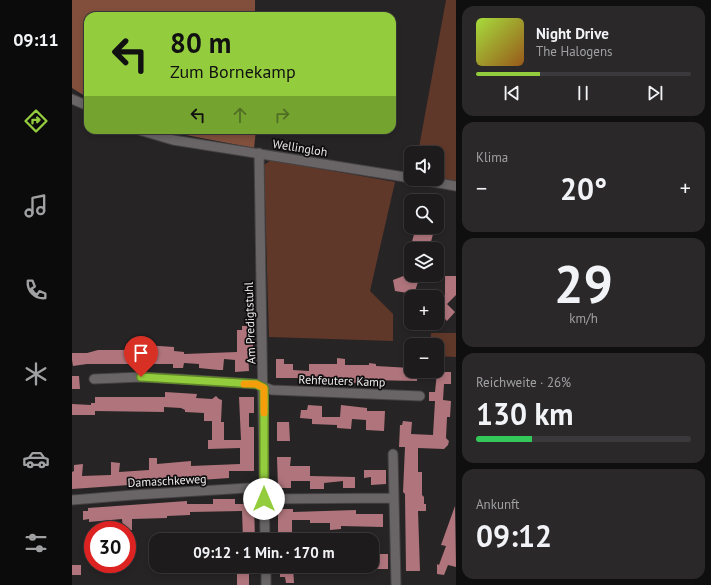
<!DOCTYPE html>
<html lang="de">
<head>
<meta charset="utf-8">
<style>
	:root { --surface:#1d1b1c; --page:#2a2829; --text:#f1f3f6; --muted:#a0a1a3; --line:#3b393b; --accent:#93cc3d }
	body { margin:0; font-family:"PT Sans",sans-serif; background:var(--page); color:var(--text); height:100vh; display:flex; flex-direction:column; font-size:15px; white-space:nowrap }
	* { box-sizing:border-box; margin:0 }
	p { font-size:13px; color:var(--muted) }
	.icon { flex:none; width:22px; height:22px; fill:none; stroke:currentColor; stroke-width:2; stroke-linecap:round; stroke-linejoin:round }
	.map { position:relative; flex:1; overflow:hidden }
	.sheet { display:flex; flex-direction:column; gap:6px; padding:6px; background:#100f0f; width:255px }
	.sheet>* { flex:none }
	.banner { position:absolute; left:12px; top:12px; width:312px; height:122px; border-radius:12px; box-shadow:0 2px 6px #0003,0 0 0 1px var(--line); background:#93cc3d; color:#111; overflow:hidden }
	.fabs { position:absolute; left:332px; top:146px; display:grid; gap:8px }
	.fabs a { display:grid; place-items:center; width:40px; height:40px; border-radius:8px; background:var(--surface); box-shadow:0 2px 6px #0003,0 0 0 1px var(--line); font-size:20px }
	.speed { position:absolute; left:12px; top:521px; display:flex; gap:8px; font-size:20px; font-weight:700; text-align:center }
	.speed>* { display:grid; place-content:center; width:52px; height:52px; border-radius:50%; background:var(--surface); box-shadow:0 2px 6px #0003,0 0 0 1px var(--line); line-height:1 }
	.speed .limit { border:6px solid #d22; background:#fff; color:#111 }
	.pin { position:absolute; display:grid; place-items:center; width:34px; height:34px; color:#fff; margin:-41px -17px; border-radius:50% 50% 50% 0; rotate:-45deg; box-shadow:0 0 4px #0007 }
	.pin .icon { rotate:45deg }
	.me { position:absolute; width:44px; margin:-22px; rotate:0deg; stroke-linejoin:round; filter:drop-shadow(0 0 3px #0008) }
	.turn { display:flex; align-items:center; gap:14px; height:84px; padding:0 20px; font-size:18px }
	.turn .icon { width:52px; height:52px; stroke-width:2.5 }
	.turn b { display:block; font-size:28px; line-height:34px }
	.lanes { display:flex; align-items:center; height:38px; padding:0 20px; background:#0003; justify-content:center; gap:20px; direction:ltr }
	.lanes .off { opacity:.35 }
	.big { font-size:30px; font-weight:700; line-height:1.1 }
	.sheet .card { flex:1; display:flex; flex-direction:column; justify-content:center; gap:6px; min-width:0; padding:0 14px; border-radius:12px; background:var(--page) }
	.sheet .dial { align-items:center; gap:0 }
	.dial b { font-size:52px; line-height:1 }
	.song { display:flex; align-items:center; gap:12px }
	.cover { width:48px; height:48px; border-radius:6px; background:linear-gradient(135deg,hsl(80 70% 55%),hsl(30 70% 35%)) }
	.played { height:4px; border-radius:2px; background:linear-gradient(90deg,var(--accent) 30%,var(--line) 30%) }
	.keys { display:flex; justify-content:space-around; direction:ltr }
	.heat { display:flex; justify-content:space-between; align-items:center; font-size:22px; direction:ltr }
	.charge { height:6px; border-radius:3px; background:linear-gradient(90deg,#34c759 26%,var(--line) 0) }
	.trip { position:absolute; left:77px; top:533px; width:230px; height:40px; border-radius:12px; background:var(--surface); box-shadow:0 2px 6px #0003,0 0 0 1px var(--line); font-weight:700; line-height:40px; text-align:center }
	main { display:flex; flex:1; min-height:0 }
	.tab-bar { display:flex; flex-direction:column; width:72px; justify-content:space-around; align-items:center; background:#0c0b0b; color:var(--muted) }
	.tab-bar .icon { width:28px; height:28px }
	.tab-bar .active { color:var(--accent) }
	.tab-bar b { font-size:18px; color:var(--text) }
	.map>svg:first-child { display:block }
	.green { fill:#603829 }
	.forest { fill:#814f3c }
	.building { fill:#b0757c }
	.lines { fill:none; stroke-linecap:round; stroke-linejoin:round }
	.minor-casing { stroke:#454244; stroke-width:11 }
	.minor { stroke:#696567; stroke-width:9 }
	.route-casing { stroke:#608528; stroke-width:10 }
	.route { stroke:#93cc3d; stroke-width:7 }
	.slow { stroke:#f59e0b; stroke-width:7 }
	.labels { text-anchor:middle; stroke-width:3.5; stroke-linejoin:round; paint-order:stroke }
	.street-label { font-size:12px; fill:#eceaeb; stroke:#0f0d0e }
</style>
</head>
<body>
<main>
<nav class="tab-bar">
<b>09:11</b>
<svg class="icon active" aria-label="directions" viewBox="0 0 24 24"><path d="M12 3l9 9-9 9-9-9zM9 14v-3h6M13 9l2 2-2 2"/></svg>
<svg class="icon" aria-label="music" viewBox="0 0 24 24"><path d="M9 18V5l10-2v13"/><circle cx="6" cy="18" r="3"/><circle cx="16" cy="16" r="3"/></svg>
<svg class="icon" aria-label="phone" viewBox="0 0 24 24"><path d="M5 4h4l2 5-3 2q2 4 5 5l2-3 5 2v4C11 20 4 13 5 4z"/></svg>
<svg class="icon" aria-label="climate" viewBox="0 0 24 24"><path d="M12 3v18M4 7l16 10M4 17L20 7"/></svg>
<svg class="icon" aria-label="car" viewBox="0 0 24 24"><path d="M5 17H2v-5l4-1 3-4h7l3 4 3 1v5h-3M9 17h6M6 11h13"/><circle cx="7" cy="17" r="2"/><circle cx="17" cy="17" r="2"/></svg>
<svg class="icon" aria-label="filters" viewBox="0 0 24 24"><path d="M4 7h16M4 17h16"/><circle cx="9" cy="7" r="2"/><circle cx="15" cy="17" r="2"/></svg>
</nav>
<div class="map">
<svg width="384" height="585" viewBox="0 0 384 585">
	<rect width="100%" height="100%" fill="#272425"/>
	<path class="green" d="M374 0H384V182L365 179V153H346Z
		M199 160 323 182 298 291 321 314V341L197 337 192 165Z
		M359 333H384V357L365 356V345H359Z"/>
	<path class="forest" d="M0 0H183V16H16V98L0 88Z
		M88 130H184L182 148Z"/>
	<path class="building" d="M344 227H363L357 249H338Z
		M339 273V275H344L347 279 342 294 323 291 321 280Z
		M373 276H384V295L375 304 383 312 375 321 373 319 369 323 365 320V303L373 295Z
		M170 326H178V330H181V347H179V351H176L177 371 163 372V360L152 359 151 370H147L127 368V364L112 363 111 368H101V364H15L1 366 0 360V353H15L26 350H72V345L102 347V351L112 352V354L165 352V330H170Z
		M265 358 273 359V365H297V363L304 364V366L339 368V371H345V381L296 380V382L286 381V383L247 382 225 378H204V359H212V364H221V370L237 371V364H265Z
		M365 372H379V384H372L371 400 379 401 378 417H375L374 438 377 441 376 445 372 449 346 448V472H350V495L352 497V504H354V511H346L348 571H334L333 494 331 492 333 447H327L328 425H330L331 421 340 422 339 434 361 435 363 401H357V392H363Z
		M0 376H7L8 389H0Z
		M93 392 125 394 124 398 140 399 144 396 147 399 150 400 149 422H152V440H169L167 397H182V413H177V427H182V471H157V478L0 489V472L2 471V465L11 464 10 476 39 475V462L48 463 47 472 77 470V458H85V464L119 461V466L168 464V448L136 449V440H140V421H132V413L113 412V410L109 408 92 407V412L23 411V415H0V404L19 405V403H23V397H93Z
		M236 405 250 406V417H268L269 405 295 408V411H313L312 431 294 430V420L280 419 279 429 265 428V425L240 424V419L228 418 229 410H235Z
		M205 422H217L218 441H205Z
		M205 457H219L218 466H238V476L283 477V488H271V481L252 483V489H238V481H219V488H206Z
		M292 470H314V484L299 485V477L292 478Z
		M141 499H163V504H182L183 540H171L170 511 118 512V515L95 516V518L60 519V530H51L50 519 17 522V519L11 520V511H16V508L115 501V504H141Z
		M383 506 384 567 376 565 372 575 365 574V564L367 565 374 546 369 545Z
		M206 509H221V512L284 510V514H311V527L269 526V529L258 530V523H238V520H220V540H212V537H206Z
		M300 554H316V569H300Z
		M0 565H9V575H0Z
		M165 566H177V585H165Z
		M208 566H221L222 583H214L213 577H208Z"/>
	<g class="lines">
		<g class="minor-casing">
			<path id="minor" d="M0 99 16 106
				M67 130 101 140 339 178
				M187 153 193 540
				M344 179 384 186
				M22 379 69 377 107 379 185 384 200 390 348 396
				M321 454 322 498
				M192 499 322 498 324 585
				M0 500 61 495 192 487
				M194 566V585"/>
		</g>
		<use href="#minor" class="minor"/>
	</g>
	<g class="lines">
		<g class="route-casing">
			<path id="route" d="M69 377 184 384 192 388V499"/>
		</g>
		<use href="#route" class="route"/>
		<path class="slow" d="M172 384H184L192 388V413"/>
	</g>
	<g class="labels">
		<g class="street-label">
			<text transform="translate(228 148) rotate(9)" y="4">Wellingloh</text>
			<text transform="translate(178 323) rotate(-92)" y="4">Am Predigtstuhl</text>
			<text transform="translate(270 381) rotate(2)" y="4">Rehfeuters Kamp</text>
			<text transform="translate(95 481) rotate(-3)" y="4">Damaschkeweg</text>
		</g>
	</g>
</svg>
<div class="fabs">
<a><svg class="icon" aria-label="sound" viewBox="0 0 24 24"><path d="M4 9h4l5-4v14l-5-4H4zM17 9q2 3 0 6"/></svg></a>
<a><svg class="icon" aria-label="search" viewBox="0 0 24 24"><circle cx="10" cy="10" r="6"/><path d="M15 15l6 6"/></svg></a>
<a><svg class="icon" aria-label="layers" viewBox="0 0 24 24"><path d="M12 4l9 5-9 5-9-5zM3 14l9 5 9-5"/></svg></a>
<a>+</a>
<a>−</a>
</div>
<div class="speed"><div class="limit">30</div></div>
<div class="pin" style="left:69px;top:377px;background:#d93025"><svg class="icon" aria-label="arrive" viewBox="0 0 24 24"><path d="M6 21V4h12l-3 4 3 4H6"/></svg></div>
<svg class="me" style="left:192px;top:499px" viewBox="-20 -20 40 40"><circle r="19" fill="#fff"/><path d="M0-13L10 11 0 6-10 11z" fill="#93cc3d"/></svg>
<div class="trip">09:12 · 1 Min. · 170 m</div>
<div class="banner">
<div class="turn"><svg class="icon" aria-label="left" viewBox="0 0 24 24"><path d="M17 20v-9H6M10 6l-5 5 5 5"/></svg><div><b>80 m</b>Zum Bornekamp</div></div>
<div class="lanes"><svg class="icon" aria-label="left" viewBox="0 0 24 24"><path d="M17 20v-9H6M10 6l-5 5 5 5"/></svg><svg class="icon off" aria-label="ahead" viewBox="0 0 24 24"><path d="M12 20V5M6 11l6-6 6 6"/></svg><svg class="icon off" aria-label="right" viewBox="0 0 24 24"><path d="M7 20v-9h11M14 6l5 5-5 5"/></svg></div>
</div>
</div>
<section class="sheet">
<div class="card">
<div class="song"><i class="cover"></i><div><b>Night Drive</b><p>The Halogens</p></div></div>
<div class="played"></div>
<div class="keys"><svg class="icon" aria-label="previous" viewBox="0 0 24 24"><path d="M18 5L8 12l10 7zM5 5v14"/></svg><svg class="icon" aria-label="pause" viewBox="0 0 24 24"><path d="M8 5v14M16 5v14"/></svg><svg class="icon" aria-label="next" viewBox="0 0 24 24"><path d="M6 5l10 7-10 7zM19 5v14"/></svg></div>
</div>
<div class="card"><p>Klima</p>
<div class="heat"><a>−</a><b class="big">20°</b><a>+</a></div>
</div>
<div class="card dial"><b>29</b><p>km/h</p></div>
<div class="card"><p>Reichweite · 26%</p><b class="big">130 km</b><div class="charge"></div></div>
<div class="card"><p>Ankunft</p><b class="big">09:12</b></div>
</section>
</main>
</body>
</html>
